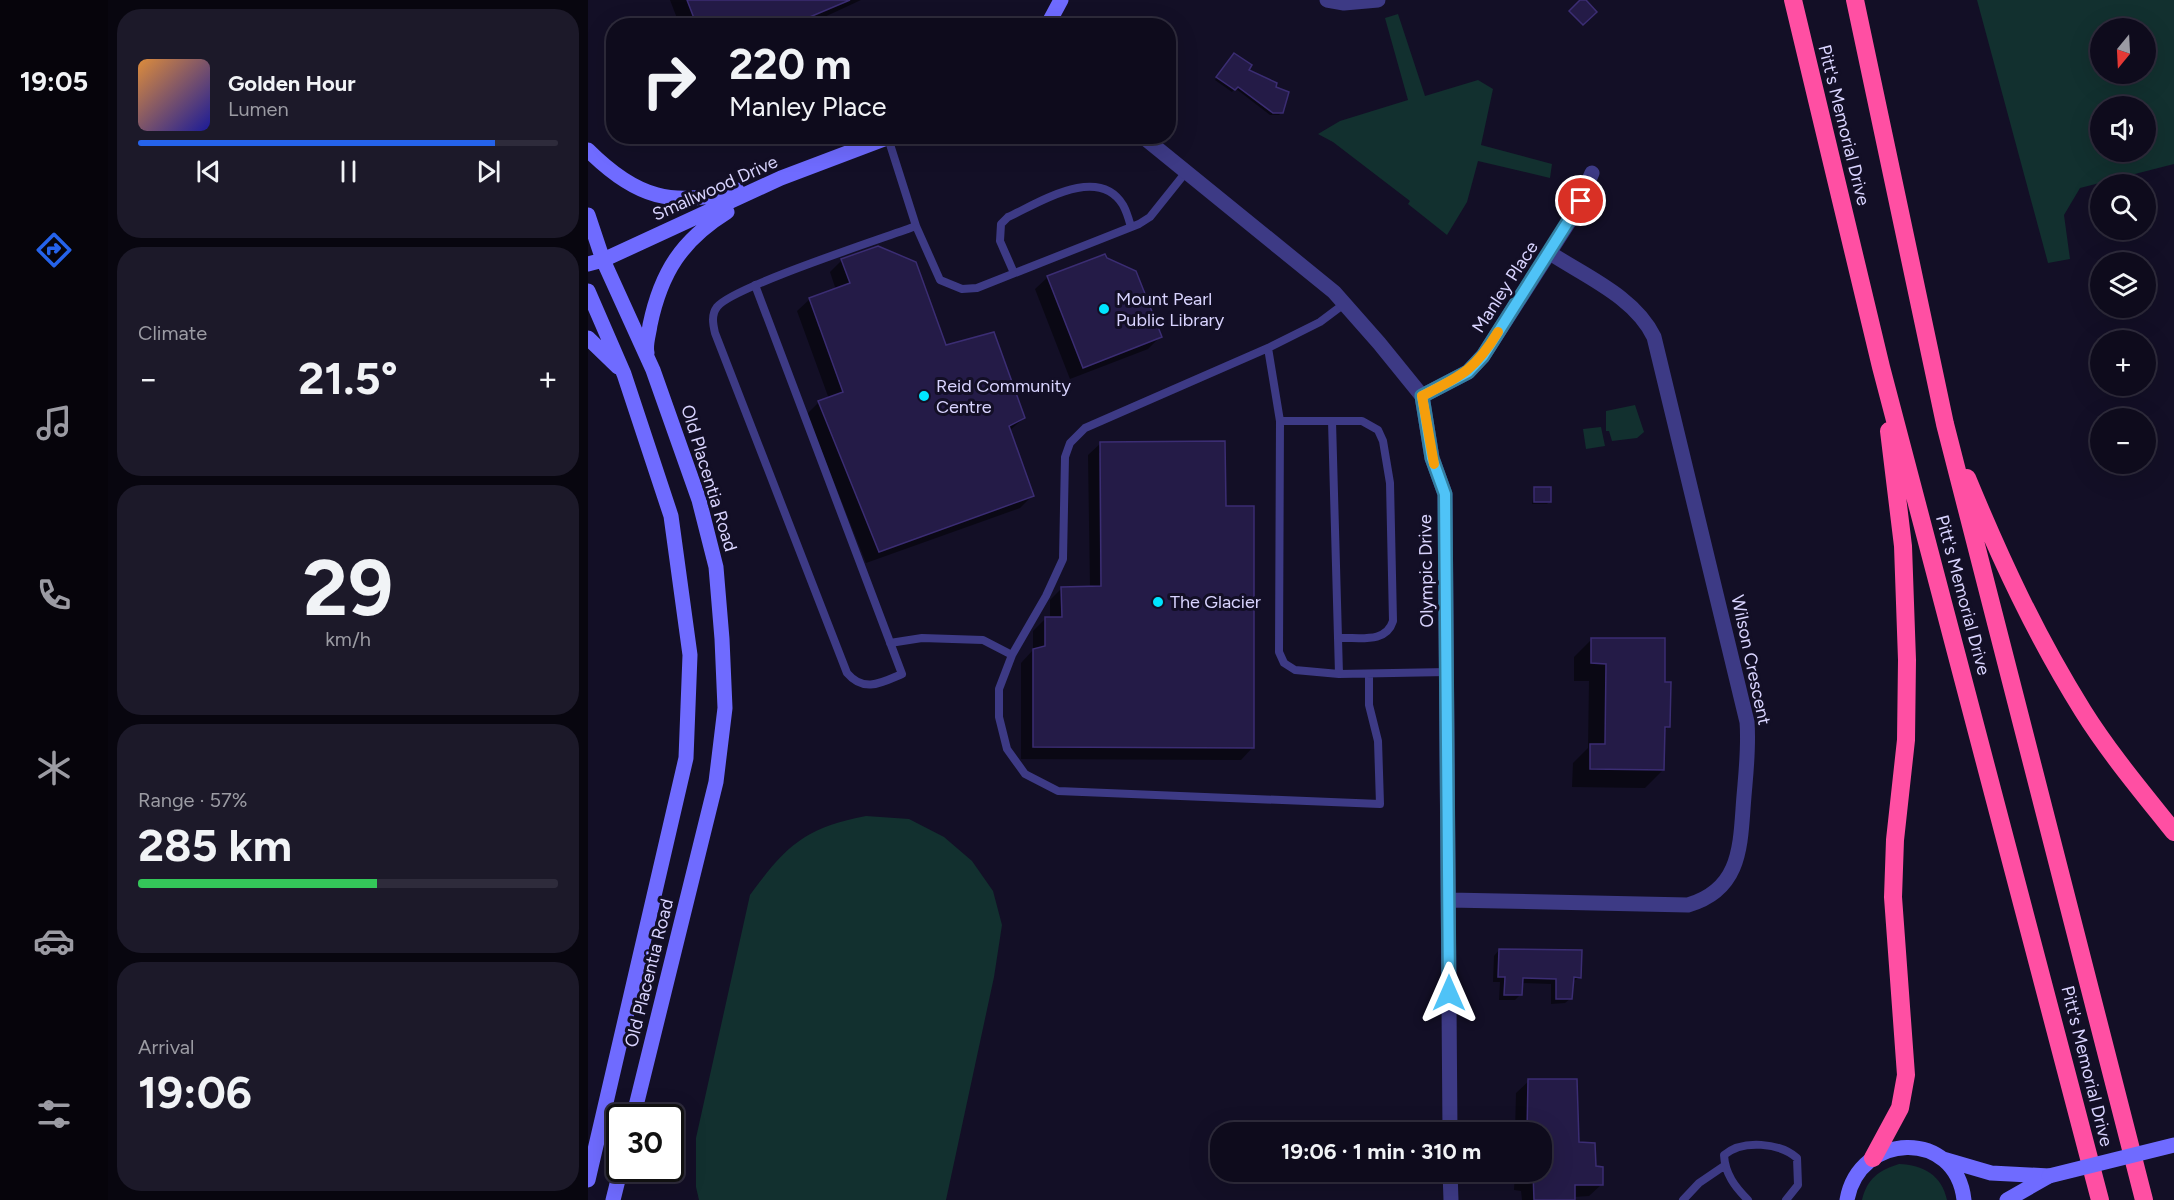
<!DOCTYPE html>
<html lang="en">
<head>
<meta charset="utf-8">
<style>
	:root { --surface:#0e0b1c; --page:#1c1929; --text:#f1f3f6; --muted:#9b9ba3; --line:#2e2b3b; --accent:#2563eb }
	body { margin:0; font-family:Figtree,sans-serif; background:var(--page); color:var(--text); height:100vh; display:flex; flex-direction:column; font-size:22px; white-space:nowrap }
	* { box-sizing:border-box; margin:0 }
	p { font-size:20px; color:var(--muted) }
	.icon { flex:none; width:33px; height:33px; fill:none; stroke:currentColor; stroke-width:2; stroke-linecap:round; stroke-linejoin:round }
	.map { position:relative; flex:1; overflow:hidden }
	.panel { display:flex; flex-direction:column; gap:9px; padding:9px; background:#08060f; width:480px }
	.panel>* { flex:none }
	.top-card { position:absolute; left:18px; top:18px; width:570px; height:126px; border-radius:24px; box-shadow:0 6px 24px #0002,0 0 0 2px var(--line); background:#0e0b1c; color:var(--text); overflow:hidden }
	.needle { width:39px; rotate:198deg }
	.fabs { position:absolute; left:1502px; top:18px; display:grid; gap:12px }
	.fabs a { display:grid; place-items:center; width:66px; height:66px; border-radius:50%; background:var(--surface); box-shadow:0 6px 24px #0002,0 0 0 2px var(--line); font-size:30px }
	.speed { position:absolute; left:18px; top:1104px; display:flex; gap:12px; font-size:30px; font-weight:700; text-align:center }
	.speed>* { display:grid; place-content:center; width:78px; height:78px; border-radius:50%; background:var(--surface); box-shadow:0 6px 24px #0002,0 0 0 2px var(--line); line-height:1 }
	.speed .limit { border:3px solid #111; border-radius:9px; background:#fff; color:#111 }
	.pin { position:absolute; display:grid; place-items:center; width:51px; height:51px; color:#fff; margin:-26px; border:3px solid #fff; border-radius:50%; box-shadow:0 2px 6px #0007 }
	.me { position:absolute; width:66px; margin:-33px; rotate:0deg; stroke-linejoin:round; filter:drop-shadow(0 0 4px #0008) }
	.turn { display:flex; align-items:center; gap:21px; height:126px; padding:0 24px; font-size:27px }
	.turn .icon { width:78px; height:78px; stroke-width:2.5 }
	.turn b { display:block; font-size:42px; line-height:51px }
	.big { font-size:45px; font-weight:700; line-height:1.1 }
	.panel .widget { flex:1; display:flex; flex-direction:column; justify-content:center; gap:9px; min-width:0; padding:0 21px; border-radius:24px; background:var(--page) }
	.panel .dial { align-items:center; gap:0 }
	.dial b { font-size:78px; line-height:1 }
	.song { display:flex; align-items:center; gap:18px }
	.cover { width:72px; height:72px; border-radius:9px; background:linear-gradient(135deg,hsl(30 70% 55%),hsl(240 70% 35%)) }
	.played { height:6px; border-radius:3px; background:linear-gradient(90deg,var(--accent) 85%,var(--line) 85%) }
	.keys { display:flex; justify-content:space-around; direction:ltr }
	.heat { display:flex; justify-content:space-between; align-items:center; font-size:33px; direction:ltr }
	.charge { height:9px; border-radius:4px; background:linear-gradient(90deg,#34c759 57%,var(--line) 0) }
	.trip { position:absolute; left:622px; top:1122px; width:342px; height:60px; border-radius:24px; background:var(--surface); box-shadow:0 6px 24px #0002,0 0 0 2px var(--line); font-weight:700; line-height:60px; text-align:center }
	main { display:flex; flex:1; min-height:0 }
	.tab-bar { display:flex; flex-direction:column; width:108px; justify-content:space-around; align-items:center; background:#06040b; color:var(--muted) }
	.tab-bar .icon { width:42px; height:42px }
	.tab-bar .selected { color:var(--accent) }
	.tab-bar b { font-size:27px; color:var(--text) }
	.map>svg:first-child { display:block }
	.green { fill:#12302f; fill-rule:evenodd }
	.shadow { fill:#0007; fill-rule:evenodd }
	.building { fill:#241b47; stroke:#3b2d73; stroke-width:1.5 }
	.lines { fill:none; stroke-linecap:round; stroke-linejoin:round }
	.lane { stroke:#3d3a85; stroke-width:8 }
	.street { stroke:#3d3a85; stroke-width:15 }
	.secondary { stroke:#6f6bff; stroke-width:15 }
	.highway { stroke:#ff4fa3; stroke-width:18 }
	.secondary-bridge { stroke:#6f6bff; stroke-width:15 }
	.route-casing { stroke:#337fa1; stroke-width:15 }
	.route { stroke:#4fc3f7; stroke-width:10 }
	.slow { stroke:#f59e0b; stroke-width:10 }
	.poi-dot { fill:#00e5ff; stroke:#130f26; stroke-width:2 }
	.labels { text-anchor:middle; stroke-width:6; stroke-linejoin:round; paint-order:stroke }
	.street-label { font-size:18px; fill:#d9d4ff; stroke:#130f26 }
	.poi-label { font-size:18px; fill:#d9d4ff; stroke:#130f26; text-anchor:start }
</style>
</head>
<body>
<main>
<nav class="tab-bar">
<b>19:05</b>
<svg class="icon selected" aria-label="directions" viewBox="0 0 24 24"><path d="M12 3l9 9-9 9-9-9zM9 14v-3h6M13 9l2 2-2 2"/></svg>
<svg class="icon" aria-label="music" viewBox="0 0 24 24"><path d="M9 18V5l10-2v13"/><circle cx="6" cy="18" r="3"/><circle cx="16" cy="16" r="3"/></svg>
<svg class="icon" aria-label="phone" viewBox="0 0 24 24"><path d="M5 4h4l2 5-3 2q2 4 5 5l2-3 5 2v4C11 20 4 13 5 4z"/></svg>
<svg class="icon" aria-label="climate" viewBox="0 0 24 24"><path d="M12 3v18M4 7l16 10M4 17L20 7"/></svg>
<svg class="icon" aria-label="car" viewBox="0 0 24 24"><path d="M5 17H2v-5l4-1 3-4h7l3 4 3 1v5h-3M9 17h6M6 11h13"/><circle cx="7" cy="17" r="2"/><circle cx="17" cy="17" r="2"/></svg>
<svg class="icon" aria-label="filters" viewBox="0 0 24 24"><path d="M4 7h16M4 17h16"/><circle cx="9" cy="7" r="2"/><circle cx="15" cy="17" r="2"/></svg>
</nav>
<section class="panel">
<div class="widget">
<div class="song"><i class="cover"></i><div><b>Golden Hour</b><p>Lumen</p></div></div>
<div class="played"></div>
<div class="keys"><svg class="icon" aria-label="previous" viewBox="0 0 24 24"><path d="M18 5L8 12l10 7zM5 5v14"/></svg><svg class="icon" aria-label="pause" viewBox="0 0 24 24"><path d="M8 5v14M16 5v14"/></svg><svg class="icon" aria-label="next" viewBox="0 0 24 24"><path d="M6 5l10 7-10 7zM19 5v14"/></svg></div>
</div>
<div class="widget"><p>Climate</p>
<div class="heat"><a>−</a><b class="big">21.5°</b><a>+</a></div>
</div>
<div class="widget dial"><b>29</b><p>km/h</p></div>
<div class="widget"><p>Range · 57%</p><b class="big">285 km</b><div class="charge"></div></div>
<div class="widget"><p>Arrival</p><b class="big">19:06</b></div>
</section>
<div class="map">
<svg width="1586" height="1200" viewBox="0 0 1586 1200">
	<rect width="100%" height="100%" fill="#130f26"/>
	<path class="green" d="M1389 0H1586V164L1492 188 1476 215 1482 259 1460 263ZM1557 28V74H1512V28ZM1512 106H1557V152H1512Z
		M810 14 837 96 890 80 905 89 893 145 964 164 962 178 890 161 879 202 859 235 820 204 822 201 745 142 730 134 752 121 820 100 797 18Z
		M1047 405 1056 432 1049 438 1024 441 1021 431H1018V411Z
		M1013 427 1017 446 998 449 995 429Z
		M278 816 321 819 356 837 384 861 405 891 414 925 406 977 358 1200H111L108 1187V1138L162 895C198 846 216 828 278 816Z
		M1311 1164C1335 1165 1354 1175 1359 1200H1274C1279 1179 1291 1170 1311 1164Z"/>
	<path class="shadow" d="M82 0H273L217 26H92Z
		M644 57 693 113 691 115H682L647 88 644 92 627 80Z
		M254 260 436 418 421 431 444 496 432 508 278 563 219 414 231 402 241 399 209 311 222 299 248 290 242 272Z
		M460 277 572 337 560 349 482 379 447 289Z
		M513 443 636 507 665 747 653 760 433 759V663L445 650V631L458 618H462V600L474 588H502L500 455ZM511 453H514L515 594H512Z
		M947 488 962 501 959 504H944Z
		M1004 639 1075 683 1080 727 1075 732V770L1057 788 984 787 985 763 1000 748 1001 681H986V657Z
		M911 950 992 977 984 982 983 998 977 1003 963 1004V984L933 983 932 995 927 1000H911L912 982H905L906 956Z
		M941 1081 1006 1168 1014 1184 1001 1196 986 1197V1200H934L933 1191 926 1190 927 1172H954V1132H927L928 1093Z"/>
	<path class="building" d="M99 0H262L217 19 219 26H109Z
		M992 0H998L1009 12 995 25 981 11Z
		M646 53 664 65 661 70 689 83 688 87 701 92 695 113H685L650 87 647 90 628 77Z
		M290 246 328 262 358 345 406 332 437 418 421 426 446 496 291 552 230 401 255 392 221 298 262 283 253 259Z
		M517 254 519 258 548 271 574 337 495 368 459 276Z
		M637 441 638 506H666V748L445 747V649L457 646V617H474L473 587 513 586 512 442Z
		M946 487H963V502H946Z
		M1003 638H1077V682H1083L1082 727H1077L1076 770 1002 769V744H1017L1018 664 1003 663Z
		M911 949 994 950 993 978 986 977 984 999H968V979L935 978 934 995H916L917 977H910Z
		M940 1079H989L991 1142 1007 1143 1008 1166 1015 1167V1185H987V1200H946L945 1172H954V1132H939Z"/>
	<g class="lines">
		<path class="lane" d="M328 226 352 280 374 289 389 288 551 224 562 217 598 172
			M426 273 412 241 413 224 420 217C451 203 510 164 535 205 539 212 541 220 543 227
			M167 285 314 674C293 683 276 693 259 673L127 333C125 324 123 315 129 307 144 287 296 238 328 226L300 138
			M756 304 732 322 680 348 497 428 482 443 477 457 475 559 458 596 424 655 411 689V717L419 749 437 774 470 791 792 804 790 741 781 705V674
			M680 348 692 421 691 652 696 663 707 670 751 674 859 672
			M692 421H744
			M750 638C771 637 798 644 805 621L802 483 795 441 790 430 774 421H744L751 674
			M302 643 334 638 395 640 424 655
			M1095 1200 1111 1183 1136 1166
			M1160 1200C1147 1187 1137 1174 1136 1155 1155 1139 1192 1143 1209 1158L1210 1185 1198 1200"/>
		<path class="street" d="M739 0 756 3 790 0
			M554 136 746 292 791 343 834 396 844 458 857 494 862 1132
			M834 396 880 372 895 356 986 214 1004 173
			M861 900 1100 905C1155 889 1152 843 1156 796 1158 772 1161 747 1159 722L1066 337C1047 297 997 276 962 253
			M862 1172 863 1200"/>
		<path class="secondary" d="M459 26 473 0
			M0 150C48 198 85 208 149 190
			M0 215 15 260 65 370 111 500 128 567 134 639 137 708 128 782 45 1118
			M0 264 15 260 193 178 304 136
			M0 291 36 374 83 516 102 655 98 758 0 1180
			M0 338 30 367
			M59 353C57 344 61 334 62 325 73 272 94 240 139 212
			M1355 1159 1403 1173 1461 1176
			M25 1200 33 1168
			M1259 1200C1271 1132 1368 1128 1376 1200
			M1419 1200 1461 1176"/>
		<path class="highway" d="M1205 0 1293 367 1512 1200
			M1267 0 1357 424 1556 1200
			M1379 478C1413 560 1448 636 1495 711 1522 754 1555 793 1586 832
			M1285 1158 1312 1108 1318 1075 1305 897 1307 840 1318 740 1319 660 1315 546 1301 431"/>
		<path class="secondary-bridge" d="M1461 1176 1586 1145"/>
	</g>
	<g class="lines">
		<g class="route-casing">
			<path id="route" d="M861 993 857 494 844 458 834 396 880 372 895 356 993 201"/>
		</g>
		<use href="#route" class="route"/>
		<path class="slow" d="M846 464 834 396C873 376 886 371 910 332"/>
	</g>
	<g class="poi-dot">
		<circle cx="516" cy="309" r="6"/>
		<circle cx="336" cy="396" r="6"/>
		<circle cx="570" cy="602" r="6"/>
	</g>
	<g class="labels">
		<g class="street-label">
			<text transform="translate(1256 125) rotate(76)" y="6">Pitt's Memorial Drive</text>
			<text transform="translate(127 188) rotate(-24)" y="6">Smallwood Drive</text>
			<text transform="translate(917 287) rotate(-57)" y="6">Manley Place</text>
			<text transform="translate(121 478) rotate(73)" y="6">Old Placentia Road</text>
			<text transform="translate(838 571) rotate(-91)" y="6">Olympic Drive</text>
			<text transform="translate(1375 595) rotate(75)" y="6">Pitt's Memorial Drive</text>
			<text transform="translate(1163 660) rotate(78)" y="6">Wilson Crescent</text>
			<text transform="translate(61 973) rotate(-76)" y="6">Old Placentia Road</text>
			<text transform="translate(1499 1066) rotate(76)" y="6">Pitt's Memorial Drive</text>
		</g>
		<g class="poi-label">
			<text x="528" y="305">Mount Pearl<tspan x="528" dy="21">Public Library</tspan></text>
			<text x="348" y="392">Reid Community<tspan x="348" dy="21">Centre</tspan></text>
			<text x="582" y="608">The Glacier</text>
		</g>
	</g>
</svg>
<div class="fabs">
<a><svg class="needle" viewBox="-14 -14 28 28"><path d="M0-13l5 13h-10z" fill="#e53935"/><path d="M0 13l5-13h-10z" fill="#9b9ba3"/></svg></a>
<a><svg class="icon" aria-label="sound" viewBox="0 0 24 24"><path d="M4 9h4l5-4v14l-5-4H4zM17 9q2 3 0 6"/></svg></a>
<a><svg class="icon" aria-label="search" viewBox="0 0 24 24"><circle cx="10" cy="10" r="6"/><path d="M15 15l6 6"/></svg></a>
<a><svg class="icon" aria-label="layers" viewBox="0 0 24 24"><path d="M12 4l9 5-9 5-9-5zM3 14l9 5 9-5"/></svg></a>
<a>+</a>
<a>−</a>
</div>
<div class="speed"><div class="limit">30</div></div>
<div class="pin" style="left:993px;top:201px;background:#d93025"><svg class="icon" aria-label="arrive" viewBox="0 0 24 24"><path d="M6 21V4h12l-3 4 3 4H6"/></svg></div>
<svg class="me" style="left:861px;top:993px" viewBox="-20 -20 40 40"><path d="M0-17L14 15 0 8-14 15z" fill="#4fc3f7" stroke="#fff" stroke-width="4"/></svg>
<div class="trip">19:06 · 1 min · 310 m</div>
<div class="top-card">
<div class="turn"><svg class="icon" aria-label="right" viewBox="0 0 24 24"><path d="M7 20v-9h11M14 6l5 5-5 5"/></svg><div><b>220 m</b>Manley Place</div></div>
</div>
</div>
</main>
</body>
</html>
